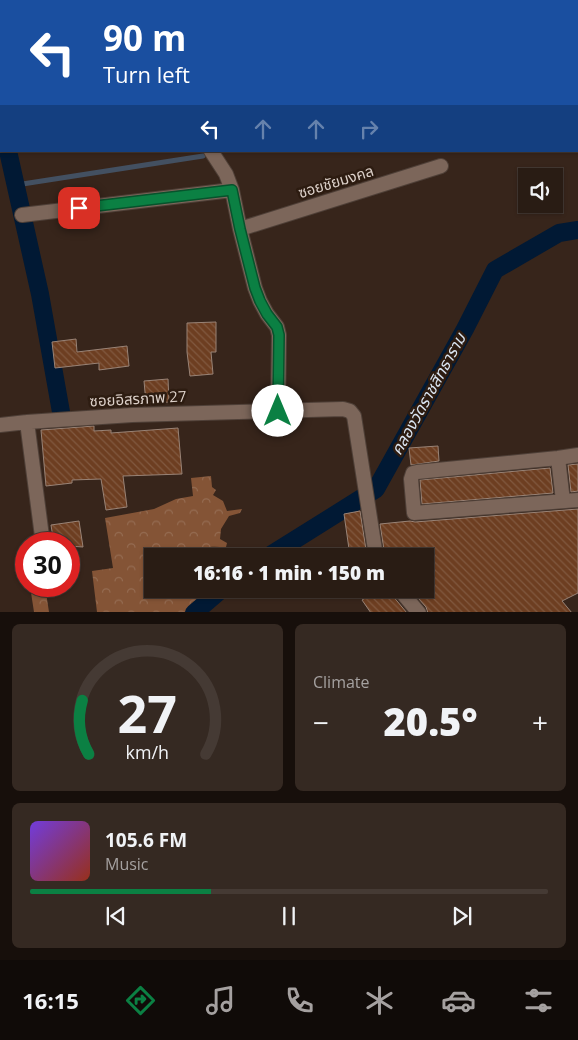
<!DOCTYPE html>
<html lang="en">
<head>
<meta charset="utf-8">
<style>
	:root { --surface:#291c14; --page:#352922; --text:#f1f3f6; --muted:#a5a1a0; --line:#453a34; --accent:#0b8043 }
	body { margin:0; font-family:"Open Sans","Noto Sans Thai",sans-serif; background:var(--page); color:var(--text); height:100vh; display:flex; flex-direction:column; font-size:19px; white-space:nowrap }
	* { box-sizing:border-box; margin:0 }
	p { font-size:16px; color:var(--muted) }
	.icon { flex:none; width:28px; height:28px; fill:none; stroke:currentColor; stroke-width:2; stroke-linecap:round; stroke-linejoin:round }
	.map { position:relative; height:612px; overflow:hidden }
	.sheet { display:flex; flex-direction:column; gap:12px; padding:12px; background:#170f0b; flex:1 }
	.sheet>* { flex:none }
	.banner { position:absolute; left:0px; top:0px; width:579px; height:152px; box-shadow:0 1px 4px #0004,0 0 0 1px var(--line); background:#1a4fa0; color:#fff; overflow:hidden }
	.buttons { position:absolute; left:518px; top:168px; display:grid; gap:10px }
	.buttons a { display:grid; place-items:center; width:45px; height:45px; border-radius:0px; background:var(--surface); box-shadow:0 1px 4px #0004,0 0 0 1px var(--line); font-size:25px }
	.speed { position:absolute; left:15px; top:532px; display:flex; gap:10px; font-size:25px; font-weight:700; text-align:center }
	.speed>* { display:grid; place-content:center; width:65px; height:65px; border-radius:50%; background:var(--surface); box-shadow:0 1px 4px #0004,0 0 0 1px var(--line); line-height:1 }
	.speed .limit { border:8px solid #d22; background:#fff; color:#111 }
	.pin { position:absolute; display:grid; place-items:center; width:42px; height:42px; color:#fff; margin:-21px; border-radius:10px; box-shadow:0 2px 8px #0006 }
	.me { position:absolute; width:55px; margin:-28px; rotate:0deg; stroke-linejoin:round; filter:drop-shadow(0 0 4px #0008) }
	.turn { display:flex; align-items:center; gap:18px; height:105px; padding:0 20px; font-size:22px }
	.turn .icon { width:65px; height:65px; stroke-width:2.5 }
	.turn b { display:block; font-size:35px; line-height:42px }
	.lanes { display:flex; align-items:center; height:48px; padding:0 20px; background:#0003; justify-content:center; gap:25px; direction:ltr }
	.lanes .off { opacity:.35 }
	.big { font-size:38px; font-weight:800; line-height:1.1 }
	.sheet .tile { flex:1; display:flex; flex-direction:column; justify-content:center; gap:8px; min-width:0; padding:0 18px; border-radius:8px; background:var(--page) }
	.sheet .dial { align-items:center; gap:0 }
	.dial svg { height:130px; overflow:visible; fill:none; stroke:var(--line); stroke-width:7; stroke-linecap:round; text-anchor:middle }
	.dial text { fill:var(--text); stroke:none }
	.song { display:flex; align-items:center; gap:15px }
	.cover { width:60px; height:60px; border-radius:8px; background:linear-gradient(135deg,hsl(260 70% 55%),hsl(10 70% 35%)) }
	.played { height:5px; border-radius:2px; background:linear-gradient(90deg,var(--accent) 35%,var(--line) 35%) }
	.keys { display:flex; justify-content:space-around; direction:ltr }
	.heat { display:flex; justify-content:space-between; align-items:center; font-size:28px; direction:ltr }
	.sheet .tiles { flex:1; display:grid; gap:12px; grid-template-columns:1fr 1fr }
	.tile:last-child { grid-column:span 2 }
	.trip { position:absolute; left:144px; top:548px; width:290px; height:50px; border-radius:0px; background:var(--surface); box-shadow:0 1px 4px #0004,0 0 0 1px var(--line); font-weight:800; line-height:50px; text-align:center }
	.menu { display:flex; height:80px; justify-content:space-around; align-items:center; background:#100b08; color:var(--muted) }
	.menu .icon { width:35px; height:35px }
	.menu .on { color:var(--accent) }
	.menu b { font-size:22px; color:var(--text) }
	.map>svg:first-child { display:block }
	.forest { fill:url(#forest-crowns) }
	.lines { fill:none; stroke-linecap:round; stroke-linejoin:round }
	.stream { stroke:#435061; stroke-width:5 }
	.canal { stroke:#011934; stroke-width:18 }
	.building { fill:url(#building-back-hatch); stroke:#998376 }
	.minor-casing { stroke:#4f4038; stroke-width:16 }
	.minor { stroke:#7c665a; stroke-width:14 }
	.route-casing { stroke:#07532c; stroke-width:12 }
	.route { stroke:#0b8043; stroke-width:9 }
	.labels { text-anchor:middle; stroke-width:5; stroke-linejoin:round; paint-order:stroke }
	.street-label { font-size:15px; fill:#dcd0c9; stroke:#2d1c11 }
	.water-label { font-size:16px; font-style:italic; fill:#dbe6f3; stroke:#2d1c11 }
</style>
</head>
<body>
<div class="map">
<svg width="578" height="613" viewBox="0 0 578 613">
	<defs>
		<pattern id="forest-crowns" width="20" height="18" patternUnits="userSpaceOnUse" patternTransform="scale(1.25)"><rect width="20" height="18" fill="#845436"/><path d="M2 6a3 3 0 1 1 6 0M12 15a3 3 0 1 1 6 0" fill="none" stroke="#956c52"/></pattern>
		<pattern id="building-back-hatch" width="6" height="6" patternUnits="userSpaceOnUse" patternTransform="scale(1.25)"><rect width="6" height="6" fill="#6d3e21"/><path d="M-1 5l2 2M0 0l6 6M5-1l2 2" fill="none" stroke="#815940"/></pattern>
	</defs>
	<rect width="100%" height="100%" fill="#37251b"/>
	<path class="forest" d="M211 476 212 487 216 490 213 495 223 501 227 511 242 509 240 513 229 516 221 529 220 539 227 543 226 547C214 547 204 544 198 556H152V589H173L174 593 194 591V589H203L206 593 185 612H97L92 571 113 568 105 518 154 509 176 499 193 496 191 478Z
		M30 586H45L49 612H34Z"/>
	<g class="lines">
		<path class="stream" d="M16 185 203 156"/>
		<path class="canal" d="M0 113 1 119
			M8 151 40 294 61 412
			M269 556 376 489 465 329 495 270 559 233 578 230
			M194 613 222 589"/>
	</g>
	<path class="building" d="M216 322V352H211L213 374 190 376 187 352V323Z
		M76 339 77 352 127 346 129 366 99 370V363L55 368 52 342Z
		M168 379 169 402 146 403 144 381Z
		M94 426V431L111 430V433L178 428 182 474 123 476 127 507 106 510 101 479 72 480V483L46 486 41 430Z
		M438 446 439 461 411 465 409 448Z
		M578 464V491L571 492 568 465Z
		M550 468 553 493 422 504 420 480Z
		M578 509V593L562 601 572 613H428L426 607 410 589H425V556H385L380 524 410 521 415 522Z
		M360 511 367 556H350L344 514Z
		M79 521 83 547 69 546V544H54L51 525Z
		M365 589H390L392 595 407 613H371L362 600 369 596Z"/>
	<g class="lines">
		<g class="minor-casing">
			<path id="minor" d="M179 0V1
				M544 0V1
				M268 1 274 0
				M0 71H1
				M578 129V131
				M211 151 226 174 232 190 240 229 255 288 260 301 267 314 277 327 279 335 278 411
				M22 215 232 190
				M240 229 441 166
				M27 422 43 544
				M0 425 27 422 132 415 343 409 350 411 354 416 376 556
				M578 455 558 458 417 472 413 473 411 479 414 513 578 500
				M558 458 563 501
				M399 589 419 613"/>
		</g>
		<use href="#minor" class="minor"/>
	</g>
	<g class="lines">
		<g class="route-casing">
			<path id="route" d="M79 208 232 190 240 229 255 288 260 301 267 314 277 327 279 335 278 411"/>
		</g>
		<use href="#route" class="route"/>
	</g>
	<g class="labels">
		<g class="street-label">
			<text transform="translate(336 182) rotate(-17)" y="5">ซอยชัยมงคล</text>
			<text transform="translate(138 399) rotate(-3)" y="5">ซอยอิสรภาพ 27</text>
		</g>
		<g class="water-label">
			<text transform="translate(428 394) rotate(-61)" y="6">คลองวัดราชสิทธาราม</text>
		</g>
	</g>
</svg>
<div class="buttons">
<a><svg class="icon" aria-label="sound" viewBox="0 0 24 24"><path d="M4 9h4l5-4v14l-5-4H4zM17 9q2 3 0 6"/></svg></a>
</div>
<div class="speed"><div class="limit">30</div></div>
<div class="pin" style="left:79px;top:208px;background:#d93025"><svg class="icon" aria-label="arrive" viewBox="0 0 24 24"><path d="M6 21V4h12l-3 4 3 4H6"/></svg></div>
<svg class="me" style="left:278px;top:411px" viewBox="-20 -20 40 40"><circle r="19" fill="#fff"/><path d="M0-13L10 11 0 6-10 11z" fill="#0b8043"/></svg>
<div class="trip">16:16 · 1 min · 150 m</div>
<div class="banner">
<div class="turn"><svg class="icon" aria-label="left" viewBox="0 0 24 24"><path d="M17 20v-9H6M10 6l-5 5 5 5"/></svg><div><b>90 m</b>Turn left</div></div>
<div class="lanes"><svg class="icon" aria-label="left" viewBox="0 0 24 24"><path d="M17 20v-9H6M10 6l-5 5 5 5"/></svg><svg class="icon off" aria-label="ahead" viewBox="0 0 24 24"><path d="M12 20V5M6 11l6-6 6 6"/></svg><svg class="icon off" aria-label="ahead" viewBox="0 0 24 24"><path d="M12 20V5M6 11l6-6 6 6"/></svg><svg class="icon off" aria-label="right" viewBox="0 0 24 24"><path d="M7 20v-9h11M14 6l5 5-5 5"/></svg></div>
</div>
</div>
<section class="sheet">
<div class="tiles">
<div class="tile dial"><svg viewBox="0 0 100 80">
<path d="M14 69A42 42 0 1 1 86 69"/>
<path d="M14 69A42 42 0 0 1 10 36" stroke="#0b8043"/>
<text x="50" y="56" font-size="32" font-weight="700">27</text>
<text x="50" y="72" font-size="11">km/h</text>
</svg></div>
<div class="tile"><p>Climate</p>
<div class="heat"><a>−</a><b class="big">20.5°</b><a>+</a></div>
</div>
<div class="tile">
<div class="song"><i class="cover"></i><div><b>105.6 FM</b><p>Music</p></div></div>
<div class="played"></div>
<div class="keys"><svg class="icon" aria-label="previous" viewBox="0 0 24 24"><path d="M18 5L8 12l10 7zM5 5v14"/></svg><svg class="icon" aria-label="pause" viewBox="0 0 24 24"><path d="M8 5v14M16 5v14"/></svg><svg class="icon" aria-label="next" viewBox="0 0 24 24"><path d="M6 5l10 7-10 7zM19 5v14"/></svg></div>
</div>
</div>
</section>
<nav class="menu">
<b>16:15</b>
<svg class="icon on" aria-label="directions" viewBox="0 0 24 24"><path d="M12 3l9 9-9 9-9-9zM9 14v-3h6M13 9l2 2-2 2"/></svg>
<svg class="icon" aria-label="music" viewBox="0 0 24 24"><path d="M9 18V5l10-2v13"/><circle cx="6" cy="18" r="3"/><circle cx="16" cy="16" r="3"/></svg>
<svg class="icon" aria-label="phone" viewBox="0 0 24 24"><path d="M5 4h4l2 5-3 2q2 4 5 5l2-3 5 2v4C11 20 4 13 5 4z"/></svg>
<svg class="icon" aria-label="climate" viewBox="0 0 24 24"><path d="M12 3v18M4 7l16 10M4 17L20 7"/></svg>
<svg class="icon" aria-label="car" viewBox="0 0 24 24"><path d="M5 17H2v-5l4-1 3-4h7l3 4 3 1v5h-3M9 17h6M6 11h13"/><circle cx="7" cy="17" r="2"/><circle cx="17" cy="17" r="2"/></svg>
<svg class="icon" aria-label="filters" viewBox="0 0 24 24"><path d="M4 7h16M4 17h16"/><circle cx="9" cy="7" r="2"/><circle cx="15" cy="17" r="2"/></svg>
</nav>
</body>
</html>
